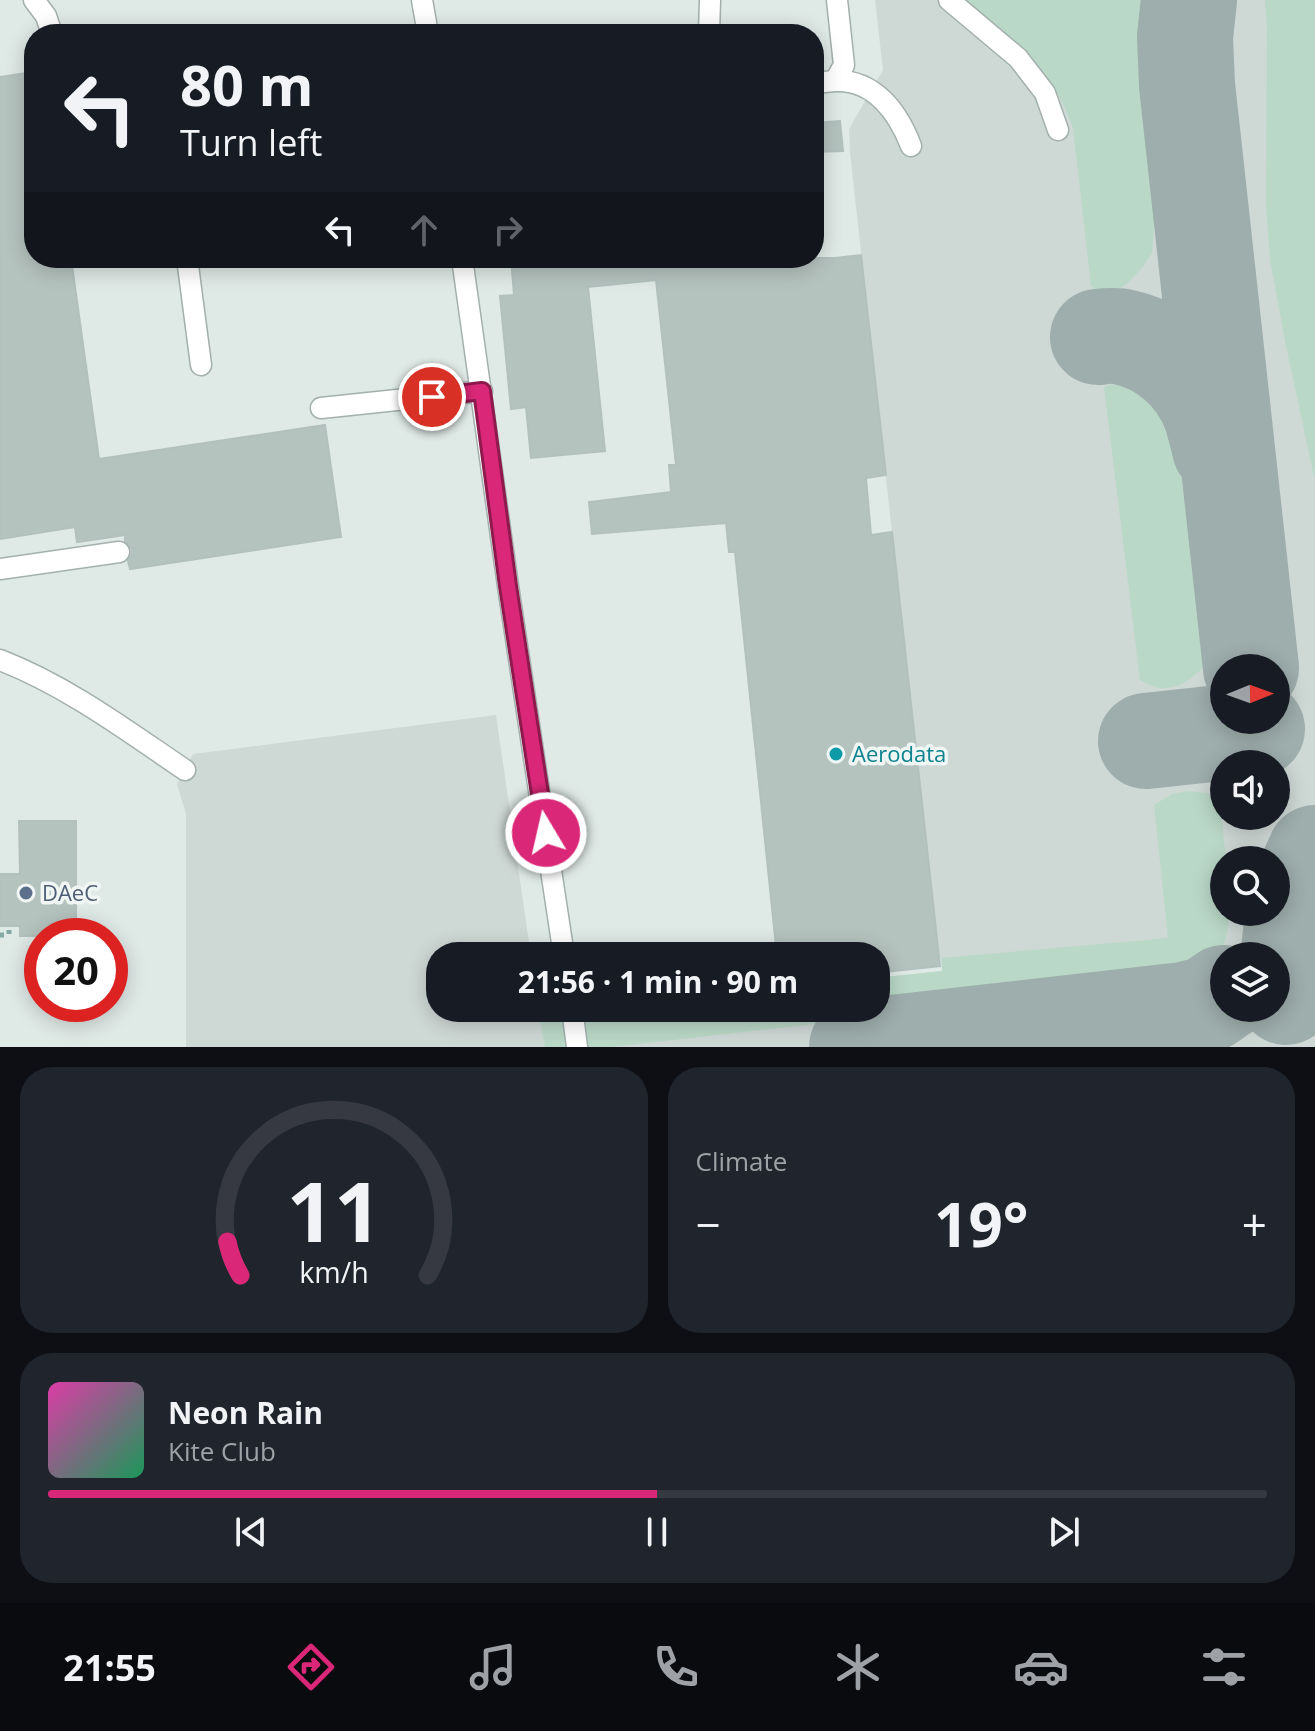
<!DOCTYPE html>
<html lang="en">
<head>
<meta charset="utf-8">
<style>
	:root { --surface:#171b24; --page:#20242c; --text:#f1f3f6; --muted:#9ea1a6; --line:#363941; --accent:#db2777 }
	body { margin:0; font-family:"Open Sans",sans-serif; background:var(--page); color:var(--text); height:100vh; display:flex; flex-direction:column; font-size:30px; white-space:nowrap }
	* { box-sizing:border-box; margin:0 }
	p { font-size:26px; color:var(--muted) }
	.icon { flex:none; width:44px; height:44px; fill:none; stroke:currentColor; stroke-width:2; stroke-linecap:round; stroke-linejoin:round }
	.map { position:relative; height:1047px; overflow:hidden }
	.panel { display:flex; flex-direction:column; gap:20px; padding:20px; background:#0d0f14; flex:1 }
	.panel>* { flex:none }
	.top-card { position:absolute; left:24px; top:24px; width:800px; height:244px; border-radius:32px; box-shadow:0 4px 20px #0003; background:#171b24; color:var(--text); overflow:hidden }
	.needle { width:52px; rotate:89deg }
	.tools { position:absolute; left:1210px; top:654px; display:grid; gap:16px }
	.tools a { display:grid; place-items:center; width:80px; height:80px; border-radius:50%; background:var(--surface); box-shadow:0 4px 20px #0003; font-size:40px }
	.speed { position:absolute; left:24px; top:918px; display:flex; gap:16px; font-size:40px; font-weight:700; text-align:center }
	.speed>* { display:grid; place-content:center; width:104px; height:104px; border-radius:50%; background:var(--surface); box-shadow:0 4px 20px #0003; line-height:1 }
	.speed .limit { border:12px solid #d22; background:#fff; color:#111 }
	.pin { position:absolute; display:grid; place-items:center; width:68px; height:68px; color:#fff; margin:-34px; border:4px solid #fff; border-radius:50%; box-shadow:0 2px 8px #0007 }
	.me { position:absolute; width:88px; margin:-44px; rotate:351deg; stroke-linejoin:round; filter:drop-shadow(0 0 6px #0008) }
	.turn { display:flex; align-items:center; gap:28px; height:168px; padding:0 24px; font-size:36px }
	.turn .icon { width:104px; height:104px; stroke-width:2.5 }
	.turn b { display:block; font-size:56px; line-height:68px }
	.lanes { display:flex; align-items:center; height:76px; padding:0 24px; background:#0003; justify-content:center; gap:40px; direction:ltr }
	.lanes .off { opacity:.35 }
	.big { font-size:60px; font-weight:700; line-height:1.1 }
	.panel .card { flex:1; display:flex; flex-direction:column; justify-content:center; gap:12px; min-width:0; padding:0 28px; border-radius:32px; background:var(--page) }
	.panel .dial { align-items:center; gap:0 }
	.dial svg { height:208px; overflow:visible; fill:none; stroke:var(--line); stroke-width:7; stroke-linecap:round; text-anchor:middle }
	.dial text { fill:var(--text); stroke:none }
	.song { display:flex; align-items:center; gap:24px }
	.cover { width:96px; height:96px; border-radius:12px; background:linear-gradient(135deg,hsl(320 70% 55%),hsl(150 70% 35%)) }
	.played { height:8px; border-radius:4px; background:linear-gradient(90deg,var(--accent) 50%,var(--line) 50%) }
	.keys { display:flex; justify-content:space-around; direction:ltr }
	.heat { display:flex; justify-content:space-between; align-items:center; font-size:44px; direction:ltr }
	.panel .tiles { flex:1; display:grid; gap:20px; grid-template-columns:1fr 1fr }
	.card:last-child { grid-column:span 2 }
	.trip { position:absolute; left:426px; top:942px; width:464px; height:80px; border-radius:32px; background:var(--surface); box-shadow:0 4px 20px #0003; font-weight:700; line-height:80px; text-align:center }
	.tab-bar { display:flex; height:128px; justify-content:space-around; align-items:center; background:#090b0e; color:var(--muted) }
	.tab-bar .icon { width:56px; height:56px }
	.tab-bar .on { color:var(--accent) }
	.tab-bar b { font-size:36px; color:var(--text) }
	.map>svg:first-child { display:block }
	.built { fill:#ced8d5; fill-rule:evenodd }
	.green { fill:#bad8c7 }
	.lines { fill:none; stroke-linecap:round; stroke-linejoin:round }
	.taxiway { stroke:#9eaeac; stroke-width:96 }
	.building { fill:#b5c3bf; stroke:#b2c1be; stroke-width:2 }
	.lane-casing { stroke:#a3b0ad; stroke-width:23 }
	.path { stroke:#83a9a4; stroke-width:5; stroke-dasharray:4 6; stroke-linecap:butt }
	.lane { stroke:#fff; stroke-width:20 }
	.route-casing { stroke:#8e194d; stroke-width:20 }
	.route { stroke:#db2777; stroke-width:14 }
	.culture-dot { fill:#0f9aa8; stroke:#eff6f4; stroke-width:3 }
	.service-dot { fill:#5c6f8a; stroke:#eff6f4; stroke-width:3 }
	.labels { text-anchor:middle; stroke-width:7; stroke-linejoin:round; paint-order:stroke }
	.culture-label { font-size:22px; fill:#0d838f; stroke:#eff6f4; text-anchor:start }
	.service-label { font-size:22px; fill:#4e5e75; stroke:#eff6f4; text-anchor:start }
</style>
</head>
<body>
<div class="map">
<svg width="1315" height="1047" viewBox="0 0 1315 1047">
	<rect width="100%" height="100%" fill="#dfe9e6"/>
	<path class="built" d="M875 0H1315V1047H186V814L177 784 193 754 496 715 531 956H440V1008H539L540 1013 586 1008H876V978L942 971 941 959 939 958 850 152 849 129 883 70ZM1224 668H1276V720H1224ZM1224 764H1276V816H1224ZM1224 860H1276V912H1224ZM1224 956H1276V1008H1224Z"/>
	<path class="green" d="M962 0H1144L1140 66 1155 212 1152 253 1142 268 1128 283 1110 294 1102 297 1091 285 1073 128 1063 103 1036 63Z
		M1265 0H1315V481L1286 346 1270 260 1266 206 1267 25Z
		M1112 384C1120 386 1129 387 1137 390 1168 399 1176 428 1182 456L1206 663C1195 678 1178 690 1159 688 1153 687 1146 683 1140 680L1105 395 1104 387Z
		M1189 791 1207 793 1217 797 1221 812 1226 860H1224V912H1229C1229 934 1221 963 1201 974 1191 980 1157 985 1144 987L611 1047H545L539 1013 586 1008H876V978L942 971V958L1168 938 1154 805 1172 794Z
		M1185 1041 1202 1047H1107L1150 1042Z"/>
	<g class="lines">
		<path class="taxiway" d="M1189 0 1185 37 1187 85 1251 668
			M1098 337C1106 336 1115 335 1123 337 1162 345 1196 374 1210 412 1214 423 1217 436 1220 448
			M1146 741 1257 729
			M1286 997C1289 943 1290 903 1315 853
			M857 1047 1184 1010 1208 1004 1224 993"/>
	</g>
	<path class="building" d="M34 72V258H71L99 459 325 425 341 537 130 569 128 561 131 556 132 549 125 541V535L77 542 75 527 0 539V77Z
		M840 121 843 151 814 152V123Z
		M861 255 886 475 866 478 871 535 892 532 940 966 876 973V956H777L735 552H729L726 523 592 534 589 502 671 492 669 465H676L656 280 588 287 605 451 531 458 526 407 511 409 500 296 514 295 511 258H835Z
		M19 821H76V936H20V926H0V874H20Z"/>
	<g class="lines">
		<g class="lane-casing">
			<path id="lane" d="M34 0 46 16 52 34
				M422 0 428 34
				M949 0 1018 58 1045 93 1058 130
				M709 34 710 0
				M835 81C874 79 898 112 911 146
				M814 83 835 81 844 65 837 0
				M187 258 201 365
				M462 258 508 586 564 956
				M321 408 482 391
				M0 569 119 552
				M0 660C67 686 126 730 185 770
				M572 1008 577 1047"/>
		</g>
		<path class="path" d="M0 935H9V926"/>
		<use href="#lane" class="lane"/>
	</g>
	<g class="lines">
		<g class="route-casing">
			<path id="route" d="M432 397 482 391 508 586 546 833"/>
		</g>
		<use href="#route" class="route"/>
	</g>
	<circle class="culture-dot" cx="836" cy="754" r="8"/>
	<circle class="service-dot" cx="26" cy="893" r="8"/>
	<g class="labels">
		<g class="culture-label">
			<text x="852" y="762">Aerodata</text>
		</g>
		<g class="service-label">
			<text x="42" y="901">DAeC</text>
		</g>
	</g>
</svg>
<div class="tools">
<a><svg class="needle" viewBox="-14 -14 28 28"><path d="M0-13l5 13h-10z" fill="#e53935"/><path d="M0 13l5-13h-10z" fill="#9ea1a6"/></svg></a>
<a><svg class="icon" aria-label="sound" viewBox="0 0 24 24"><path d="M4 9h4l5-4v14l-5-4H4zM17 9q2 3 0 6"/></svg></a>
<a><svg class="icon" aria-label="search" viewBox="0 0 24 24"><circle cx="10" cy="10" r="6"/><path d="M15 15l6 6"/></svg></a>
<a><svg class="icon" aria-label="layers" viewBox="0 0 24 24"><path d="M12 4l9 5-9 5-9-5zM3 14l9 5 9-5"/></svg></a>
</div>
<div class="speed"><div class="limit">20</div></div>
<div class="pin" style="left:432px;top:397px;background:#d93025"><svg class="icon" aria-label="arrive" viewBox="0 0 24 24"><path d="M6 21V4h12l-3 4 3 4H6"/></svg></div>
<svg class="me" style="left:546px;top:833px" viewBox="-20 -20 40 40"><circle r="17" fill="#db2777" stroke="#fff" stroke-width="3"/><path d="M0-11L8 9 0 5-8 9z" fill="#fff"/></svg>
<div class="trip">21:56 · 1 min · 90 m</div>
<div class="top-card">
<div class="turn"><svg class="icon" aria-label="left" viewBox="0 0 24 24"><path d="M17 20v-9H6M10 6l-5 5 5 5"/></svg><div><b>80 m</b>Turn left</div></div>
<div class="lanes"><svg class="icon" aria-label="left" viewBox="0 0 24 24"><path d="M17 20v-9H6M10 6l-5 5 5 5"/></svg><svg class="icon off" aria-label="ahead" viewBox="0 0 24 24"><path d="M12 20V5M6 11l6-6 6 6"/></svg><svg class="icon off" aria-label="right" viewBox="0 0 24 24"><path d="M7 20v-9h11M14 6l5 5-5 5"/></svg></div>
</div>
</div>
<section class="panel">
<div class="tiles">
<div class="card dial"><svg viewBox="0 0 100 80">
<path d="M14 69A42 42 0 1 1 86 69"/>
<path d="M14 69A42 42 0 0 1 9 56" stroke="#db2777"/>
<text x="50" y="56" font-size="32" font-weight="700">11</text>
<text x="50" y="72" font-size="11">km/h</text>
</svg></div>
<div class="card"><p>Climate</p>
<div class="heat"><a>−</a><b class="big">19°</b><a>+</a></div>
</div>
<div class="card">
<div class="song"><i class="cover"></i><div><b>Neon Rain</b><p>Kite Club</p></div></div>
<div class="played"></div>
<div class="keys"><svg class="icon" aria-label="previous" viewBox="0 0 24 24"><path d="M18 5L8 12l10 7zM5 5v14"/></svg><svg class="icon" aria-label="pause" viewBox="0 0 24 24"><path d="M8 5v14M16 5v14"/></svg><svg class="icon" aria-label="next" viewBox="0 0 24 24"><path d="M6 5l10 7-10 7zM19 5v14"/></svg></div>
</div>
</div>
</section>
<nav class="tab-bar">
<b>21:55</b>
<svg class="icon on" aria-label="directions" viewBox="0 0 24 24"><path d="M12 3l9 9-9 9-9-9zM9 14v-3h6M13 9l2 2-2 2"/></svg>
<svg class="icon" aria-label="music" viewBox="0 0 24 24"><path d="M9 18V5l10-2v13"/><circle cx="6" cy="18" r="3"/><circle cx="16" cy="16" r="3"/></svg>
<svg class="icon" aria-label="phone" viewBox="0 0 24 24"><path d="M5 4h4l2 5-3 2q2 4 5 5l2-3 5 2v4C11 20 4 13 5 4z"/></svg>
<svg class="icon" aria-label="climate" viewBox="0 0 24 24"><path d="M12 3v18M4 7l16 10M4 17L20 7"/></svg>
<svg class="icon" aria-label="car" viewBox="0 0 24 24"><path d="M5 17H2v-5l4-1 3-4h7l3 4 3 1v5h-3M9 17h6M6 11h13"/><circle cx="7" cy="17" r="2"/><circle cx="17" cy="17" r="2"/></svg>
<svg class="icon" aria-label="filters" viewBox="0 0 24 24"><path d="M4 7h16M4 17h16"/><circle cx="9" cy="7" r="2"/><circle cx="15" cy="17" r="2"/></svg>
</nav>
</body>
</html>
